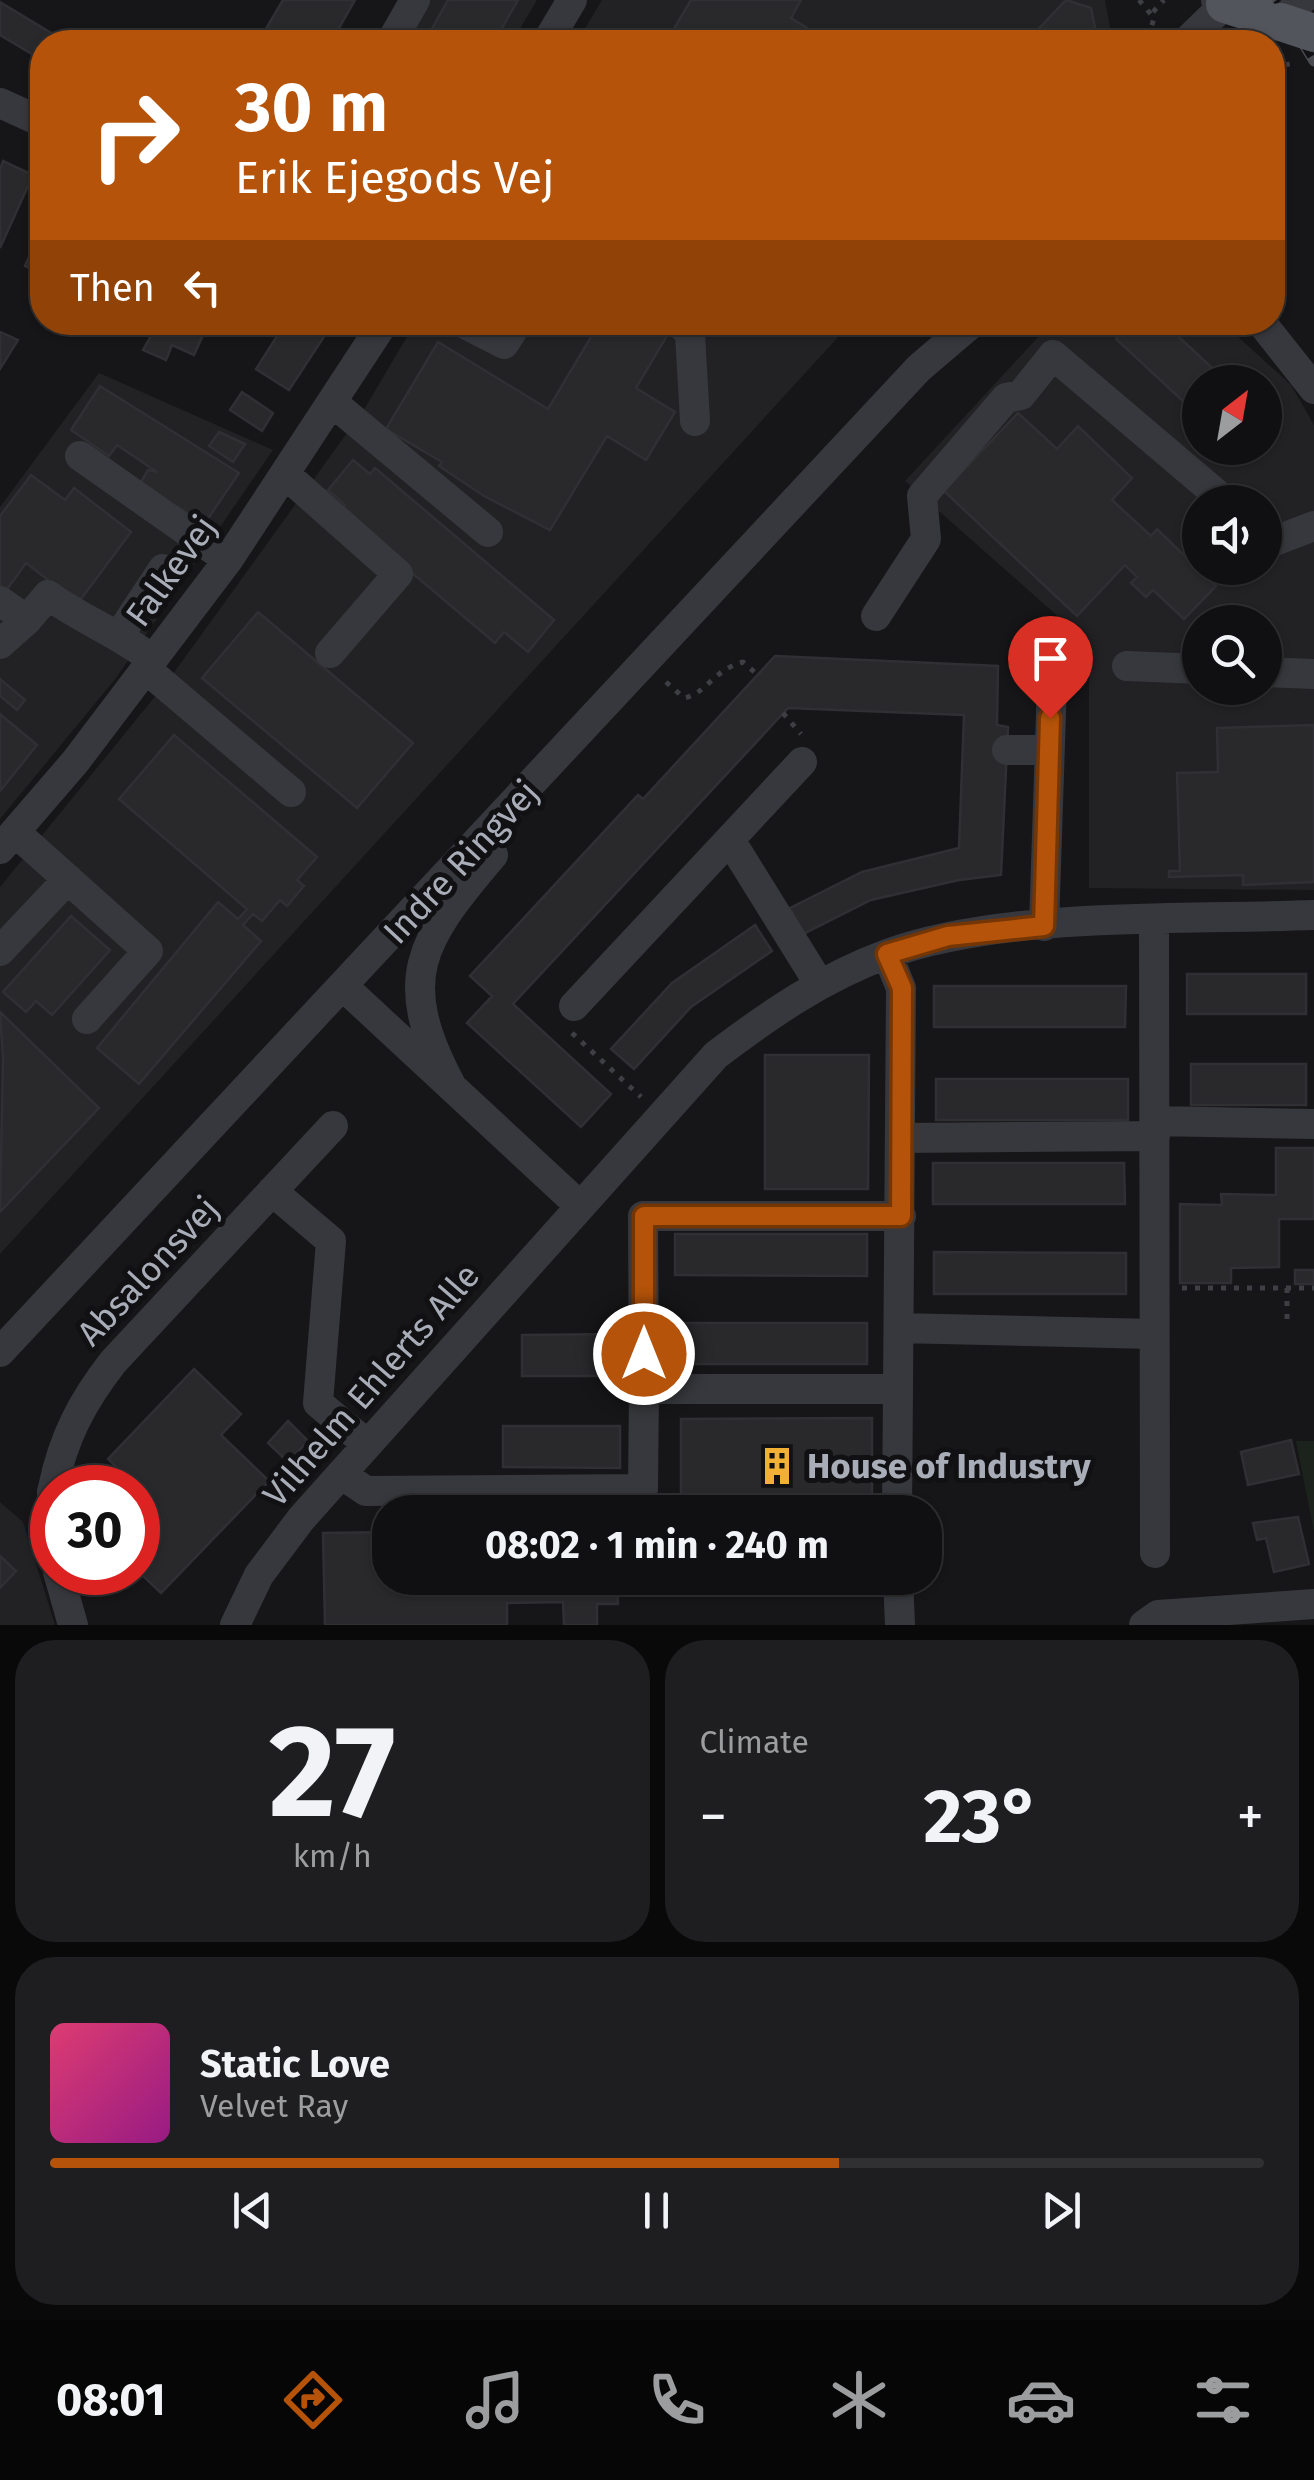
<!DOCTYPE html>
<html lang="en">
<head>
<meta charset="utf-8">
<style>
	:root { --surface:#101012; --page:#1e1e20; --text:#f1f3f6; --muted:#9c9d9f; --line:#303032; --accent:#b45309 }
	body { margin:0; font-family:"Fira Sans",sans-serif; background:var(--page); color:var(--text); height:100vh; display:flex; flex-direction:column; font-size:38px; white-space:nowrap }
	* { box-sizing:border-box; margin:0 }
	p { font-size:32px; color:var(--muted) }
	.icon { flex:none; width:55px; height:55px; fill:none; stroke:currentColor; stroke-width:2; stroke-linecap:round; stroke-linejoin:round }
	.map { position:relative; height:1625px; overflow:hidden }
	.sheet { display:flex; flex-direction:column; gap:15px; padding:15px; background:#09090a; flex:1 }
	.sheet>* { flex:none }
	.banner { position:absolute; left:30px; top:30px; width:1255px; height:305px; border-radius:40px; box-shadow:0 2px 8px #0004,0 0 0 2px var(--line); background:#b45309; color:#fff; overflow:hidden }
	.needle { width:65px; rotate:31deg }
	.buttons { position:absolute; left:1182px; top:365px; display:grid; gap:20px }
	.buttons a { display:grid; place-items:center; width:100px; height:100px; border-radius:50%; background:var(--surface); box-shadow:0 2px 8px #0004,0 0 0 2px var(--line); font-size:50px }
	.speed { position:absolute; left:30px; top:1465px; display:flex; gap:20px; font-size:50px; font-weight:700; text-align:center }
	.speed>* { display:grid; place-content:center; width:130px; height:130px; border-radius:50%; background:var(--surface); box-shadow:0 2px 8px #0004,0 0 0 2px var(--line); line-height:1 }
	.speed .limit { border:15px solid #d22; background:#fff; color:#111 }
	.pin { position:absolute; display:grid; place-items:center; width:85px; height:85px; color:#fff; margin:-102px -42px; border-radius:50% 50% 50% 0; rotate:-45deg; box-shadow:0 0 10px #0007 }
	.pin .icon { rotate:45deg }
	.me { position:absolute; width:110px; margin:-55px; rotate:0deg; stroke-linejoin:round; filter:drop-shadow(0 0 8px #0008) }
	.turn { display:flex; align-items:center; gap:35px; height:210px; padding:0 40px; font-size:45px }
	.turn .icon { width:130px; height:130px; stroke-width:2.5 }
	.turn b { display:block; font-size:70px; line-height:85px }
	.then { display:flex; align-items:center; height:95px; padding:0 40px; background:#0003; gap:20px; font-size:38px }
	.big { font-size:75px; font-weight:700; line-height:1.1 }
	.sheet .card { flex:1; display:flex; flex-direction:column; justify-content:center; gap:15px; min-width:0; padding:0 35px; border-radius:40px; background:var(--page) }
	.sheet .dial { align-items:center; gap:0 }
	.dial b { font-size:130px; line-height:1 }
	.song { display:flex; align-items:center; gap:30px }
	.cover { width:120px; height:120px; border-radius:15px; background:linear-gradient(135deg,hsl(340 70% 55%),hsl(310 70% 35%)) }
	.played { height:10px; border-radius:5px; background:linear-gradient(90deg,var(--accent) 65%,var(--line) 65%) }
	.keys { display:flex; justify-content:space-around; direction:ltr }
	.heat { display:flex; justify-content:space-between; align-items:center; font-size:55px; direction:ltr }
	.sheet .tiles { flex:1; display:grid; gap:15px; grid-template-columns:1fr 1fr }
	.card:last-child { grid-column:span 2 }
	.trip { position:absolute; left:372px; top:1495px; width:570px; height:100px; border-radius:40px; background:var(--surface); box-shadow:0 2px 8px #0004,0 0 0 2px var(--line); font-weight:700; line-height:100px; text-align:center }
	.tabs { display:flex; height:160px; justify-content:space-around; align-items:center; background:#060607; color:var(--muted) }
	.tabs .icon { width:70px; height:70px }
	.tabs .active { color:var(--accent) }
	.tabs b { font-size:45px; color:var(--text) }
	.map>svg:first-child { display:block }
	.built { fill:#222225; fill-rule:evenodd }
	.green { fill:#1c231d }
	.building { fill:#29292c; stroke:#303034; stroke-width:2.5 }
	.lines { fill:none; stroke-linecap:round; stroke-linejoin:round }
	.path { stroke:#3d3f44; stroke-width:5; stroke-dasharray:5 8; stroke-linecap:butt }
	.minor { stroke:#37383d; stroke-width:30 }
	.major { stroke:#53555c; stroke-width:38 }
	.rail-casing { stroke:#4a4c52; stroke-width:11 }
	.rail { stroke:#111113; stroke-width:8; stroke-dasharray:22; stroke-linecap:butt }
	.minor-bridge { stroke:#37383d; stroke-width:30 }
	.major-bridge { stroke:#53555c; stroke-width:38 }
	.route-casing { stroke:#753606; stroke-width:25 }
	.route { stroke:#b45309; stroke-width:18 }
	.labels { text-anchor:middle; stroke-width:10; stroke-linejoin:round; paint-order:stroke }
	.street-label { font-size:35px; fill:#a8adb8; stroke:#111113 }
	.poi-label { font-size:35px; font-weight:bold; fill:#a8adb8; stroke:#111113; text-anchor:start }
</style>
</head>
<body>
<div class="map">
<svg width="1314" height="1625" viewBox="0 0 1314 1625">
	<rect width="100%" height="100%" fill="#161618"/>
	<path class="built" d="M430 0H537L512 42H405Z
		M602 0H1105L1112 38 1108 42H577Z
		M415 323H851L0 1254V887L170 678 365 408Z
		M1051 323H1223L1291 385 1314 425V890L1089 888V644L905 481ZM1200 382H1265V448H1200ZM1200 502H1265V568H1200ZM1200 622H1265V688H1200Z
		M99 373 273 450 116 678 0 819V507Z
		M0 1502 23 1522 55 1625H0Z"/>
	<path class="green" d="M1296 1441H1314V1532Z"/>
	<path class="building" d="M283 0H355L331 42H258Z
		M448 0H518L494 42H443L429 34Z
		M691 0H801L791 18 807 28 799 42H666Z
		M1066 0 1091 8 1097 38 1093 42H1026Z
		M0 2 48 31 67 42H42V60L0 35Z
		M807 28 831 42H799Z
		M3 161 33 175 0 248V169Z
		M42 202V274L25 266 41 230 31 225Z
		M159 322H209L194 355 172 345 166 360 143 350Z
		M286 322 333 323 289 390 256 369Z
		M600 322H650L668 334 636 388 675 412 646 460 607 436 550 530 484 496 439 466 442 462 386 429 438 342 548 409Z
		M1131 322H1163L1227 382H1200V417L1116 339Z
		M0 332 18 340 0 369Z
		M100 386 239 473 205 523 139 485 148 470 157 472 117 445 109 456 71 430Z
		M242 392 273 413 262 431 230 410Z
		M1018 413 1057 449 1078 426 1132 478 1112 500 1151 536 1157 529 1216 586 1184 619 1153 590 1146 597 1131 583 1137 577 1125 565 1077 616 944 491Z
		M219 432 245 444 233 462 209 446Z
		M353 460 370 474 375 468 554 620 528 652 504 632 495 643 340 512 345 505 328 490Z
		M31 475 65 500 74 488 131 532 78 603 26 563 5 592 0 589V516Z
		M258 612 413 743 357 808 202 678Z
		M775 656 998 666 997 725 1008 727 1001 875 959 880 871 900 803 934 790 908 862 872 959 848 964 715 788 708 513 1004 611 1094 581 1127 467 1023 492 996 470 976 638 795 643 799Z
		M0 679 25 700 17 710 0 696Z
		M0 714 37 745 0 791Z
		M1314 725V882L1243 885V875L1169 877V871H1180L1177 773 1218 772 1217 728Z
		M174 735 317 857 297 880 304 886 287 906 280 900 262 921 253 914 243 925 261 941 139 1084 97 1048 218 902 238 919 247 909 119 799Z
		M71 916 110 950 52 1015 36 1001 26 1012 3 992Z
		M755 925 772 951 691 1007 634 1069 611 1049 672 983Z
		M1187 974H1306V1014H1187Z
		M934 986H1126L1125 1027H934Z
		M0 1012 99 1108 0 1212 3 1059Z
		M765 1055H869L868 1189H765Z
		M1191 1064H1306V1105H1191Z
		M936 1079H1128V1120H936Z
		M1276 1148H1314V1219H1279V1267L1231 1268V1283H1180V1204L1222 1205 1221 1194 1276 1195Z
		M933 1163H1124L1125 1204H933Z
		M675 1234H867V1276L675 1275Z
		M934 1252 1126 1253V1294H934Z
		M1295 1270H1314V1284H1295Z
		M675 1323H867V1364H675Z
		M617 1334V1376H522V1335Z
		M194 1369 241 1414 221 1435 269 1481 161 1593 138 1571V1511L141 1514 153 1502 108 1459Z
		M872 1418V1512H681V1419Z
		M288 1421 308 1441 288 1462 268 1443Z
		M503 1426H620V1468L503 1467Z
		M1291 1440 1299 1474 1248 1485 1241 1452Z
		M1298 1517 1309 1564 1274 1572 1266 1538 1257 1540 1253 1523Z
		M390 1532V1578H617L618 1604H597V1625H564L563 1602 507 1603V1625H325L323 1533Z
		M0 1556 16 1571 0 1588Z"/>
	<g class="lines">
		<path class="path" d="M1139 0 1154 18 1147 42
			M1153 12 1164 0
			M1272 67 1296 63
			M666 682 684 698C706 694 713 670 743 662L759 676
			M783 713 801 734
			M572 1033 641 1097
			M1182 1288H1314
			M1287 1288V1327"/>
		<path class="minor" d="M391 42 415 0
			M547 42 572 0
			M1186 42 1225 4 1216 0
			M0 103 42 122
			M461 322 504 344 518 322
			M679 322 690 334 695 421
			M1261 322 1314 389
			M332 402 488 532
			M80 456 228 560
			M285 474 398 574 330 653
			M1265 536 1272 542 1314 526
			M0 601 27 620 48 595C82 620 119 633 153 660
			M876 616 926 539 922 496 1006 398 1021 395 1053 355 1226 502
			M120 634 163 569
			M0 644 27 620
			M1127 666 1200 669
			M146 669 291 792
			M1265 672 1314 674
			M1007 750H1049
			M15 832 148 951 87 1019
			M730 840 820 985
			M0 849 75 762 228 560 384 322
			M1154 921 1155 1553
			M1044 926 1053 652
			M0 951 68 879
			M887 954 901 988 898 1389H644L643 1216H901
			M344 987 580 1206
			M574 1006 802 762
			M452 1087C394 979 419 942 493 855
			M1155 1121 1314 1124
			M901 1138 1155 1136
			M272 1191 331 1241 318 1403 367 1444
			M899 1328 1153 1334
			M0 1352 919 368 973 322
			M341 1474 366 1491 643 1489 644 1389
			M53 1488C63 1438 82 1402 113 1362L333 1126
			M52 1491V1547
			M897 1512 898 1389
			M58 1572 73 1625
			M898 1578 900 1625
			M235 1625 259 1575 301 1519 716 1055C770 1014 824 977 887 954 1005 911 1187 920 1314 915
			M1144 1625 1158 1615 1314 1604"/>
		<path class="major" d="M1229 0 1225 4 1281 22"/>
		<g class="rail-casing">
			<path id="rail" d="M1277 0 1314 61"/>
		</g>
		<use href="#rail" class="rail"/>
		<path class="minor-bridge" d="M1281 22 1302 0"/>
		<path class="major-bridge" d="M1281 22 1314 33"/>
	</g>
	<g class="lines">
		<g class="route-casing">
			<path id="route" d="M644 1354V1216H901L902 988 887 954 948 936 1044 926 1050 718"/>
		</g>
		<use href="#route" class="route"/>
	</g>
	<defs>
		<g id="building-bare" transform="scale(3)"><path d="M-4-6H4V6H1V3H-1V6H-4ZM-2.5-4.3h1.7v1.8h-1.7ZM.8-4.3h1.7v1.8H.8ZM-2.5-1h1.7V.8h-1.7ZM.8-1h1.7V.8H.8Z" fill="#f2b134" stroke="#111113" stroke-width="2.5" paint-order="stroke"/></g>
	</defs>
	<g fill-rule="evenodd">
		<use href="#building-bare" x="777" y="1466"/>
	</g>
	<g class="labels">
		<g class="street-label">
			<text transform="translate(171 571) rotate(-54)" y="12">Falkevej</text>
			<text transform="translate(461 862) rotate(-47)" y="12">Indre Ringvej</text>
			<text transform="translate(148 1271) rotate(-47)" y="12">Absalonsvej</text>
			<text transform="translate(371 1385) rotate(-49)" y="12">Vilhelm Ehlerts Alle</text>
		</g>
		<g class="poi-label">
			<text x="807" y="1478">House of Industry</text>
		</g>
	</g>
</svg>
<div class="buttons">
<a><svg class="needle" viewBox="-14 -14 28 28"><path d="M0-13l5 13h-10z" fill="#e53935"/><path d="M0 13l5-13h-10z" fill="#9c9d9f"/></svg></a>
<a><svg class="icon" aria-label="sound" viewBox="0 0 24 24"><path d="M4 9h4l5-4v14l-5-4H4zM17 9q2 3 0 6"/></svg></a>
<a><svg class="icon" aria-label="search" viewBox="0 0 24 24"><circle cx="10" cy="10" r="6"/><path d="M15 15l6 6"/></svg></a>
</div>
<div class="speed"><div class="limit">30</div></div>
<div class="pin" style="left:1050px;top:718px;background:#d93025"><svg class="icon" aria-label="arrive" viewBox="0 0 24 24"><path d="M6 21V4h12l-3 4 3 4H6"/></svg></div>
<svg class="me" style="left:644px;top:1354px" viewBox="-20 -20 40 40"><circle r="17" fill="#b45309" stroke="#fff" stroke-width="3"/><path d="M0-11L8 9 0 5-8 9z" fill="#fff"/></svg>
<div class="trip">08:02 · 1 min · 240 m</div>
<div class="banner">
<div class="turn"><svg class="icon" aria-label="right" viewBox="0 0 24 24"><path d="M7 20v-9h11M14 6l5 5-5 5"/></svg><div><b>30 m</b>Erik Ejegods Vej</div></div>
<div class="then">Then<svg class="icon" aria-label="left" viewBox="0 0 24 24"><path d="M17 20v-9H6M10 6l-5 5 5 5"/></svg></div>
</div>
</div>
<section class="sheet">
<div class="tiles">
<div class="card dial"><b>27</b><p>km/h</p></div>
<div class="card"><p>Climate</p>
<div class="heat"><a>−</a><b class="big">23°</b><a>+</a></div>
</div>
<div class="card">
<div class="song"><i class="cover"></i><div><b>Static Love</b><p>Velvet Ray</p></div></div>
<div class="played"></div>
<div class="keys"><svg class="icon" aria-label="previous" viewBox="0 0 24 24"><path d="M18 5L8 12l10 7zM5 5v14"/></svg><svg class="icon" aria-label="pause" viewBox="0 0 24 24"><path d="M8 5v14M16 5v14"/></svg><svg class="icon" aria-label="next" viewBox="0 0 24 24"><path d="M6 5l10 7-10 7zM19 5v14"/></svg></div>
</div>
</div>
</section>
<nav class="tabs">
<b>08:01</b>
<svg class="icon active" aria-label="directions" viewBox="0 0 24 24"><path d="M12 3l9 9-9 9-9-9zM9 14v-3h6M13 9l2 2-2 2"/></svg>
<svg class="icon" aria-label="music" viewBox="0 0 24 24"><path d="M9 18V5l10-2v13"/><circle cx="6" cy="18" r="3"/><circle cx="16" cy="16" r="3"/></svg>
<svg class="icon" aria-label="phone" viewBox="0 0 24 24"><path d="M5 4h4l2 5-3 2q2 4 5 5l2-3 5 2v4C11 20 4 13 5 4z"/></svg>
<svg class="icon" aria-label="climate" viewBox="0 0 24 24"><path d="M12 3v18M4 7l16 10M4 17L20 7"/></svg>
<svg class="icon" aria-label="car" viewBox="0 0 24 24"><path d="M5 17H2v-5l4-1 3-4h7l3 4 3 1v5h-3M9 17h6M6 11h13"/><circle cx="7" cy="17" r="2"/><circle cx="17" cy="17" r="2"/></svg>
<svg class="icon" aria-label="filters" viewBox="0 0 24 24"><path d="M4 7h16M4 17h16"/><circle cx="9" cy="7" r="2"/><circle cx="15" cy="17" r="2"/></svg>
</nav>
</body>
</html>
